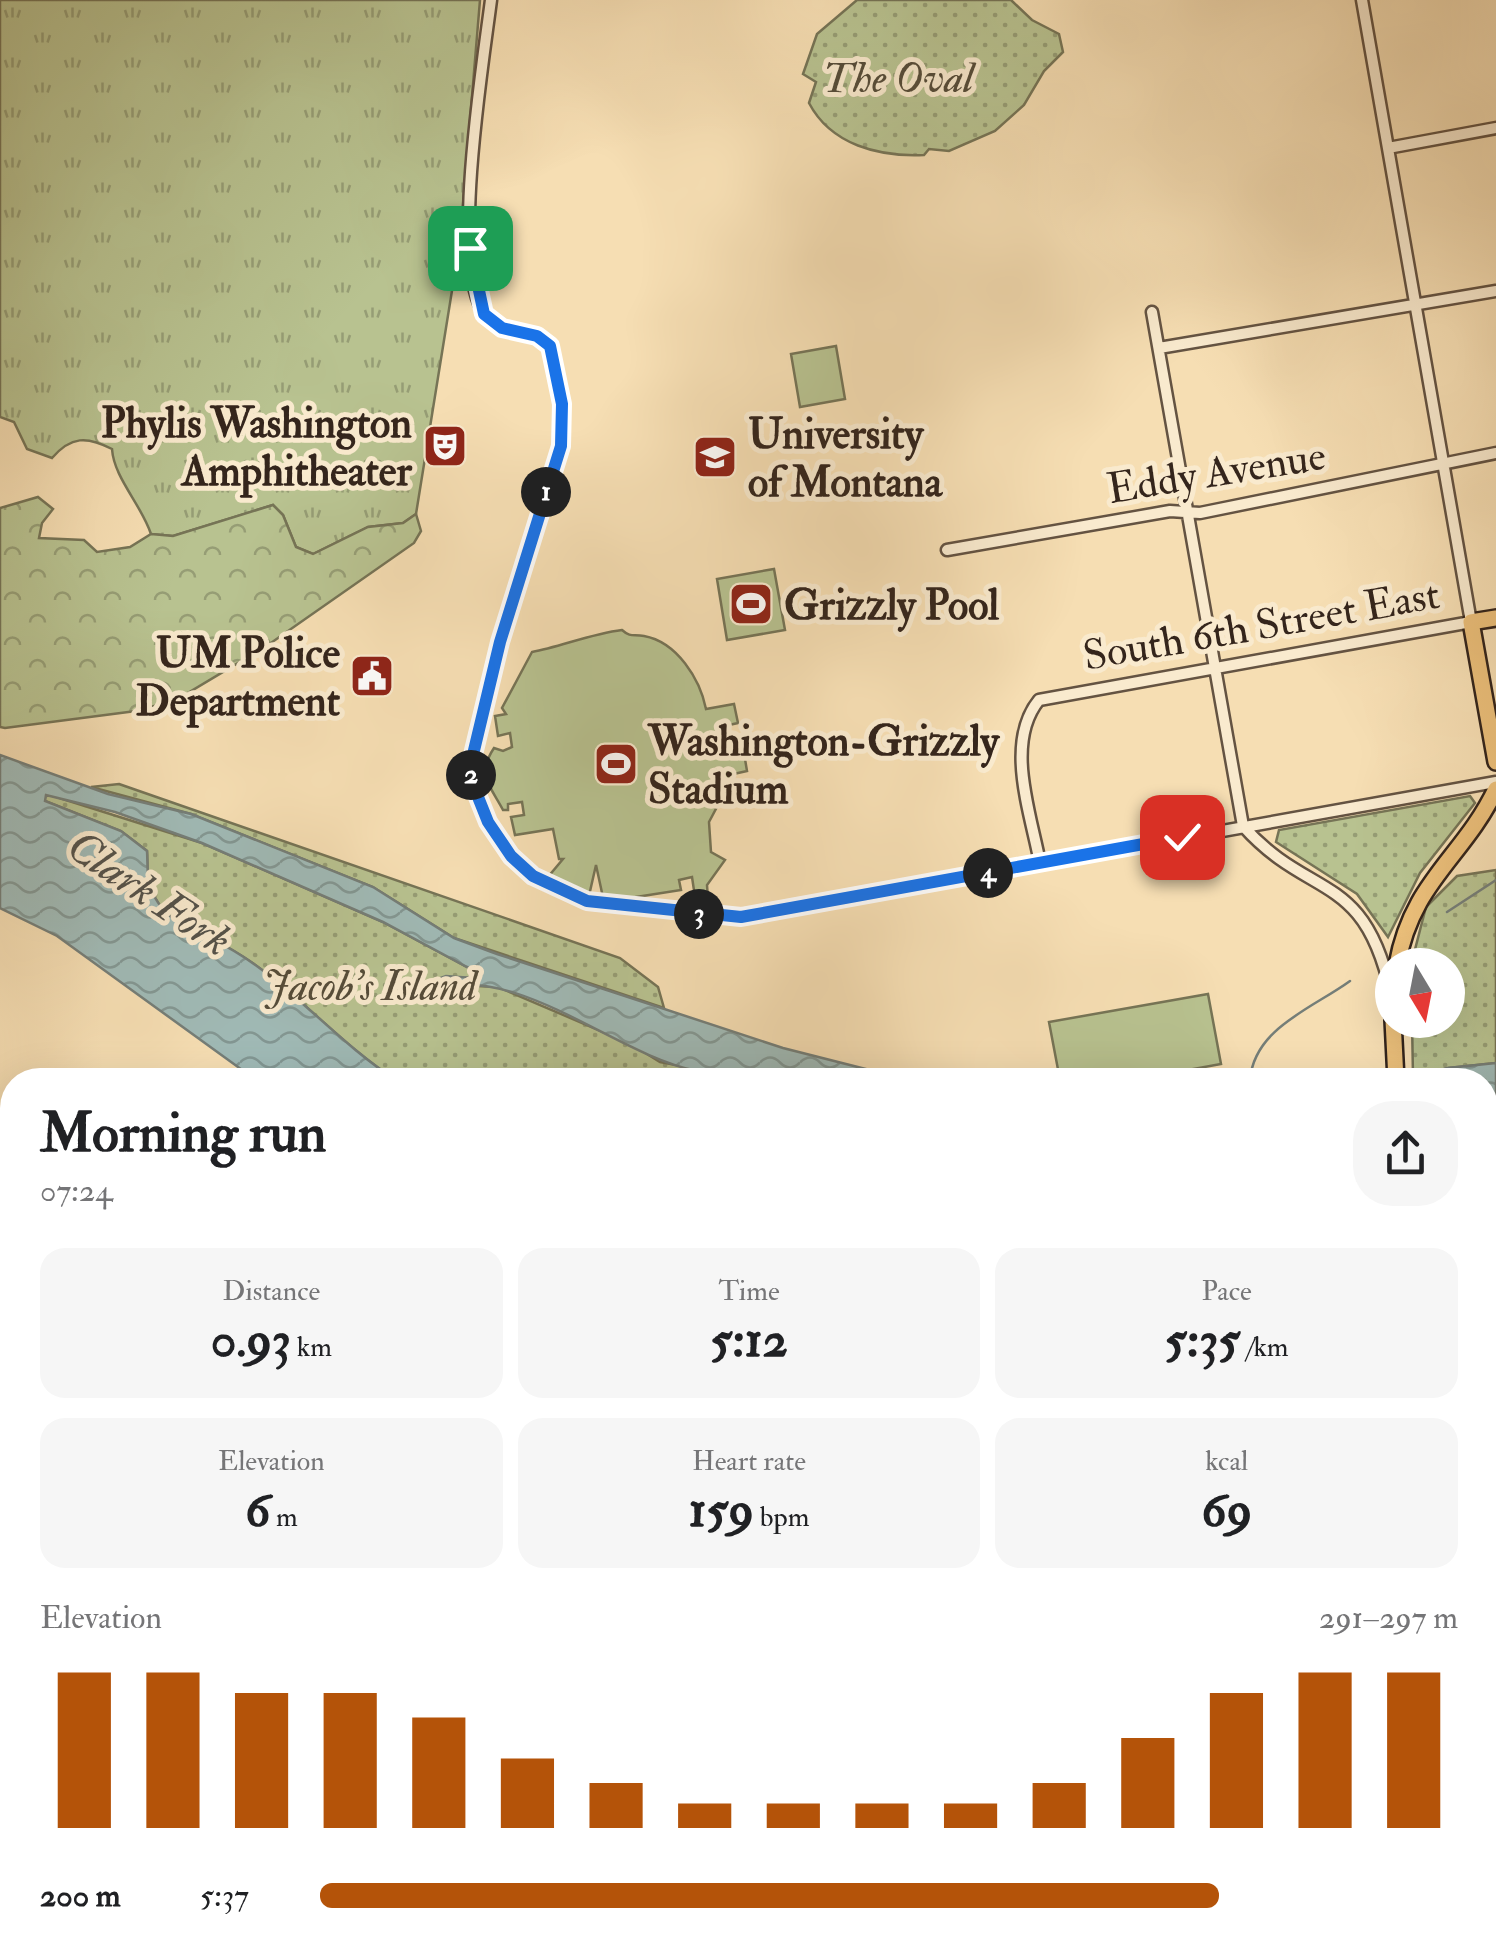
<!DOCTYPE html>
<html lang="en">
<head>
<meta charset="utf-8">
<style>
	:root { --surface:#fff; --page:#f6f6f6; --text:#202124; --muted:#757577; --accent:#b45309 }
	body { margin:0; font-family:"IM FELL Double Pica",serif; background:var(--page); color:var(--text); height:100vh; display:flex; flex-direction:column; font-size:38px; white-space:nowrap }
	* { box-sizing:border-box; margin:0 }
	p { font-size:32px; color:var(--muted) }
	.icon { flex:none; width:55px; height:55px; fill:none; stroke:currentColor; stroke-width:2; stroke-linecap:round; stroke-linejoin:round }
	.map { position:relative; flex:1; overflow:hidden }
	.drawer { position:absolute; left:0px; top:1068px; width:1498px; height:888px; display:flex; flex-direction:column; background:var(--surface); border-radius:40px 40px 0 0; box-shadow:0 10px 40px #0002 }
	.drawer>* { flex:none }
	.needle { width:65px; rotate:170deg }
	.controls { position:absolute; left:1375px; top:948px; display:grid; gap:20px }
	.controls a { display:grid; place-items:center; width:90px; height:90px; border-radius:50%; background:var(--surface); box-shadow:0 10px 40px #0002; font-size:50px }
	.pin { position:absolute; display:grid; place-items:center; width:85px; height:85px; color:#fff; margin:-42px; border-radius:20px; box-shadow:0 5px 15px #0006 }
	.km { position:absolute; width:50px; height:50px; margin:-25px; border-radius:50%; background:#222; color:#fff; font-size:28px; line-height:50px; text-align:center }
	.round { display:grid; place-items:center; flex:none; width:105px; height:105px; border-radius:40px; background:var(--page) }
	.headline { display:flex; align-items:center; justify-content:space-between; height:170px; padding:0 40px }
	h1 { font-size:55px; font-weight:700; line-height:75px }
	.figures { display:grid; grid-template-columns:repeat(3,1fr); gap:15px; height:170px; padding:10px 40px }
	.figures div { display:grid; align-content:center; border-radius:25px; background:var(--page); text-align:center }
	.figures b { font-size:50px; font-weight:700 }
	.figures small { font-size:28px; font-weight:400 }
	.figures p { font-size:28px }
	.chart { height:280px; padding:20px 40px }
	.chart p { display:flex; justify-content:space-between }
	.chart svg { width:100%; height:180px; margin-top:10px; stroke:var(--accent); stroke-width:6 }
	ul { padding:0 40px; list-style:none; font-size:32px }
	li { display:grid; grid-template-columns:160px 120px 1fr; align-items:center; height:75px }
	li i { height:25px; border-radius:12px; background:var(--accent) }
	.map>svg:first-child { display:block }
</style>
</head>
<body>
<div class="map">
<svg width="1496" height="1954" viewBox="0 0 1496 1954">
	<defs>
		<pattern id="grass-tufts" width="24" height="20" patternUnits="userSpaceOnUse" patternTransform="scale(2.5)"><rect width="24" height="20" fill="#b8c290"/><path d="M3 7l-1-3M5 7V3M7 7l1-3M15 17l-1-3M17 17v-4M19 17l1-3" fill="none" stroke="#969d75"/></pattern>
		<pattern id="forest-crowns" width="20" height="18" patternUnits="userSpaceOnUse" patternTransform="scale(2.5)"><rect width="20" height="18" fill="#b8c290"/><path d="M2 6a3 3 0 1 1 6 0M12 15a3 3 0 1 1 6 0" fill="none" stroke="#969d75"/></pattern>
		<pattern id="park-dots" width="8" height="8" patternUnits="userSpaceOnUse" patternTransform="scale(2.5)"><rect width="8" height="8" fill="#b8c290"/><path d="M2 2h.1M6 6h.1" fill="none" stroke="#969d75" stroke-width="1.8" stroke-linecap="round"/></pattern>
		<pattern id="water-waves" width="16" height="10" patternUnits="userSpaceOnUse" patternTransform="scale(2.5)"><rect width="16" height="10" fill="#a0bab6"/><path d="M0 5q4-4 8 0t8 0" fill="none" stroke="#839793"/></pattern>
	</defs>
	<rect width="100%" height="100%" fill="#f6deb3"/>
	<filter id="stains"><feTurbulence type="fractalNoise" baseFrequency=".002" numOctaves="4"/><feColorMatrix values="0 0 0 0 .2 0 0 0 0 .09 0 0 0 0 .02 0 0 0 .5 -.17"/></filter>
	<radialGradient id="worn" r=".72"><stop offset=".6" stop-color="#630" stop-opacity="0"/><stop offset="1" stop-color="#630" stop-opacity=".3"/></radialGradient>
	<path fill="url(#grass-tufts)" stroke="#767456" stroke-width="2.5" d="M0,0H480L460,241L416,514L403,523L368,527L313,554L296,547L283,515L273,505L173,536L151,534C141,504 114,478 112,449C87,436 71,436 52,458L27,449L14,422L0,417Z"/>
	<path fill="url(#forest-crowns)" stroke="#767456" stroke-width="2.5" d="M38,497L53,509L42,523L39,538L84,540L97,552L130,547L151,534L173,536L273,505L283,515L296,547L313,554L368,527L403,523L416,514L421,531L414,543L268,645L176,700L136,711L5,728L0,727V508Z"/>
	<path fill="url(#park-dots)" stroke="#767456" stroke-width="2.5" d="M857,0H1011L1032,20L1059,34L1063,52L1044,71L1024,105L995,131L949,151L929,149L924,155C879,157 831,145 809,103L816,82L803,74L817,34Z
		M119,784L620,958L658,987L664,1008L454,938L373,887L191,814L91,787Z
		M50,795L202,843L383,922L478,973C469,982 447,976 432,981L433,989L455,985L498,987L631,1044L660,1062L758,1080H396C338,1043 289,983 234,951C206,935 171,928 154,896C146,882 148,865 147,851L121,831L45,801L43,797Z
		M1470,796L1475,803L1420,873L1388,937L1357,894L1276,842L1279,830Z
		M1496,870V1063L1448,1068L1413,1077L1412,1020H1448V965H1411L1426,907L1457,876Z"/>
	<path fill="#b8c290" stroke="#767456" stroke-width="2.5" d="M836,346L845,399L800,407L791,354Z
		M774,569L785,630L727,640L717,579Z
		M622,630C631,638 633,634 644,636C677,642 700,679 706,709L734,704L738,723L720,727L725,756L744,753L747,771L729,775L727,788L709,822L711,852L725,860L707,885L708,899L695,897L692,877L679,880L681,890L604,902L596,865L588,900L548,877L563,859H559L553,829L515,835L511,817L524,815L522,802L508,804V810H503C491,787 476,775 494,748L503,751L512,747L510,733L498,736L495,716L506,714L502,708L532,652C560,647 590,634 622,630Z
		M1208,994L1221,1064L1133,1080H1060L1049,1022Z"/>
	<path fill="url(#water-waves)" stroke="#757e78" stroke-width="2.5" d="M0,755L108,794L191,814L373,887L454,938L497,954L783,1048L909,1080C839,1080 765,1085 697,1071C615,1055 519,963 433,989L432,981L446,976L473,978L478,973L383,922L202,843L115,812L46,795L45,801L121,831L147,851C148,866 146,882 154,896C171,928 206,934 234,951C290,984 338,1043 396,1080H256L57,936L0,908Z
		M1496,1063V1152L1485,1151V1080H1402L1448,1068Z"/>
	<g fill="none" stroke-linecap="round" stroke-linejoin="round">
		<path stroke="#757e78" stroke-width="2.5" d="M1447,912L1496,880
			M1250,1080C1254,1028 1313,1008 1350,981
			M1174,1954L1177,1942"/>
		<defs>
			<path id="minor" d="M491,0C483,64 450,263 484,313C499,336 531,327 550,347L562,404L561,446L500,642L471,763L473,787L487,822L511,855L546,884L587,901L741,917L1496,782
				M1388,148L1496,128
				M1152,312L1243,826C1310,901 1364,870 1391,993
				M1159,348L1496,291
				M947,550L1170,511L1200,513L1496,453
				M1040,863C1031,814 1004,743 1039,700L1471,622L1362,0
				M1485,1297H1496
				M1485,1435H1496
				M1485,1578H1496
				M1485,1821L1496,1823
				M1485,1843L1496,1846
				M294,1942L310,1954
				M557,1942L573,1954
				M1253,1942L1270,1954
				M280,1954L288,1942
				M478,1954L487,1942
				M675,1954L683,1942
				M685,1954L693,1942
				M1309,1954L1312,1942
				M1484,1954L1496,1902"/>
			<path id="major" d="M0,1147L12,1153
				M1485,1650L1496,1652"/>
			<path id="highway" d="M1496,618L1471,622L1496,762
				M1397,965C1412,881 1463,858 1496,789
				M1392,988V1014
				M1393,1020L1396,1080
				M0,1287L12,1294
				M0,1304L12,1310
				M864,1942L886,1954
				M934,1942L950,1954
				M959,1942L974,1954
				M1032,1942L1044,1954"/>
		</defs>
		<use href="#minor" stroke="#645342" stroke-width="15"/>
		<use href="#major" stroke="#34251c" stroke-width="19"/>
		<use href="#highway" stroke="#34251c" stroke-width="20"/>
		<use href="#minor" stroke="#f9eace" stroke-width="10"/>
		<use href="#major" stroke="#ebbf7a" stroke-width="14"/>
		<use href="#highway" stroke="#ebbf7a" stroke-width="15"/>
		<path stroke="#34251c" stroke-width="2.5" stroke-dasharray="18 18" stroke-linecap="butt" d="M0,1219L12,1225
			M1208,1942L1225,1954"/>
	</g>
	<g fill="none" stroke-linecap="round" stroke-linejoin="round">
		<defs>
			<path id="route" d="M470,248L484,314L502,328L537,336L550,346L562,404L561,446L500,642L471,763L474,787L488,822L511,856L533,876L587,901L741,917L1182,837"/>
		</defs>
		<use href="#route" stroke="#fff" stroke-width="20"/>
		<use href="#route" stroke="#1a73e8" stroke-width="12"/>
	</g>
	<defs>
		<symbol id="theatre-square" viewBox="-11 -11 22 22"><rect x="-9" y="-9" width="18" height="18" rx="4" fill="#8f2418" stroke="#f9eace"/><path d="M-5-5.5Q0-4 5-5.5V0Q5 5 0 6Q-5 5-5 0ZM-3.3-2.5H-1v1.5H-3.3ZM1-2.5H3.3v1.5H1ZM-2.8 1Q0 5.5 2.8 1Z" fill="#fff"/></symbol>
		<symbol id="university-square" viewBox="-11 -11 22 22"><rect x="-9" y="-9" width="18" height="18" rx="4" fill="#8f2418" stroke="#f9eace"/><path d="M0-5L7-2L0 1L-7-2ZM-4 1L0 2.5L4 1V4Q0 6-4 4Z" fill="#fff"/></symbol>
		<symbol id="stadium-square" viewBox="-11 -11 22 22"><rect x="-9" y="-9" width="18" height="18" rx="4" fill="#8f2418" stroke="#f9eace"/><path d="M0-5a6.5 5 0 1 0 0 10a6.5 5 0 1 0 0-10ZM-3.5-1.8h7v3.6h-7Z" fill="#fff"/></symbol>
		<symbol id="civic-square" viewBox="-11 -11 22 22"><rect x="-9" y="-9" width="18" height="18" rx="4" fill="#8f2418" stroke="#f9eace"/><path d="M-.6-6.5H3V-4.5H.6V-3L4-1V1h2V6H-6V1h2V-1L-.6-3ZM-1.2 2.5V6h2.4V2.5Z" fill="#fff"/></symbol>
	</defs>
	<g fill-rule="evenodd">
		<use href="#theatre-square" x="420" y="421" width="50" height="50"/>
		<use href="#university-square" x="690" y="432" width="50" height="50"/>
		<use href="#stadium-square" x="726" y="579" width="50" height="50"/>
		<use href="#civic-square" x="347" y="651" width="50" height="50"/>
		<use href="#stadium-square" x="591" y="739" width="50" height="50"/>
	</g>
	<g text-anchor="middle" stroke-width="10" stroke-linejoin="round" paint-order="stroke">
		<g font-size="42" font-style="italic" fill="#554c39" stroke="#f9eace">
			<text x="898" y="92">The Oval</text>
			<text x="370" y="1000">Jacob's Island</text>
		</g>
		<g font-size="42" font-weight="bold" fill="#34251c" stroke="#f9eace" text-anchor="start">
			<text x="412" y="437" text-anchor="end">Phylis Washington<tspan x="412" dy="48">Amphitheater</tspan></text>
			<text x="748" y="448">University<tspan x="748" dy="48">of Montana</tspan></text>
			<text x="784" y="619">Grizzly Pool</text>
			<text x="340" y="667" text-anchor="end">UM Police<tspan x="340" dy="48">Department</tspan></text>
			<text x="648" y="755">Washington-Grizzly<tspan x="648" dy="48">Stadium</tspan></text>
		</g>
		<g font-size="42" fill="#34251c" stroke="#f9eace">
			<text transform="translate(1216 471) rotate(-9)" y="15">Eddy Avenue</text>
			<text transform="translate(1261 624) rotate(-10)" y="15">South 6th Street East</text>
		</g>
		<g font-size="45" font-style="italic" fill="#54524a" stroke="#f9eace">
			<text transform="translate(150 892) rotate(34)" y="16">Clark Fork</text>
		</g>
	</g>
	<rect width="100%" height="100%" filter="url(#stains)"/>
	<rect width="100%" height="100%" fill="url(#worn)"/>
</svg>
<div class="controls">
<a><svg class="needle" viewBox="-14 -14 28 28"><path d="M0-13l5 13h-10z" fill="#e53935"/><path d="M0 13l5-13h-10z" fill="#757577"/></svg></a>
</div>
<div class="pin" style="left:470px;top:248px;background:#1e9e55"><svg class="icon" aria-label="arrive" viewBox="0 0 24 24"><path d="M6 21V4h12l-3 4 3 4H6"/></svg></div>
<div class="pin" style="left:1182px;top:837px;background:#d93025"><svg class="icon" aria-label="check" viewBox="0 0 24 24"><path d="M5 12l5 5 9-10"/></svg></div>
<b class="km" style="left:546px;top:492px">1</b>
<b class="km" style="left:471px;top:775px">2</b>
<b class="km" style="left:699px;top:914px">3</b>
<b class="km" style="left:988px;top:873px">4</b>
<section class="drawer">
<div class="headline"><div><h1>Morning run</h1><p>07:24</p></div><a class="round"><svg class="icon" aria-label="share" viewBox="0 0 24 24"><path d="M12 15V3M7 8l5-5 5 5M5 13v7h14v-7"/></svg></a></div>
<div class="figures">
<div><p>Distance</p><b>0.93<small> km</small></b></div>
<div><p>Time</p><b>5:12</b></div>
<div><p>Pace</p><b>5:35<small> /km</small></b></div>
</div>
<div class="figures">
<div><p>Elevation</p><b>6<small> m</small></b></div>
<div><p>Heart rate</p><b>159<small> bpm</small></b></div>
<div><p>kcal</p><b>69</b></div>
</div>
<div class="chart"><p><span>Elevation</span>291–297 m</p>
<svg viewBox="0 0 160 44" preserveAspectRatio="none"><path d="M5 44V6M15 44V6M25 44V11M35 44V11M45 44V17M55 44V27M65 44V33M75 44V38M85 44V38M95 44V38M105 44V38M115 44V33M125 44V22M135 44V11M145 44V6M155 44V6"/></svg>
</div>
<ul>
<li><b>200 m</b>5:37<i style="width:79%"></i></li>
</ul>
</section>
</div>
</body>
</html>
